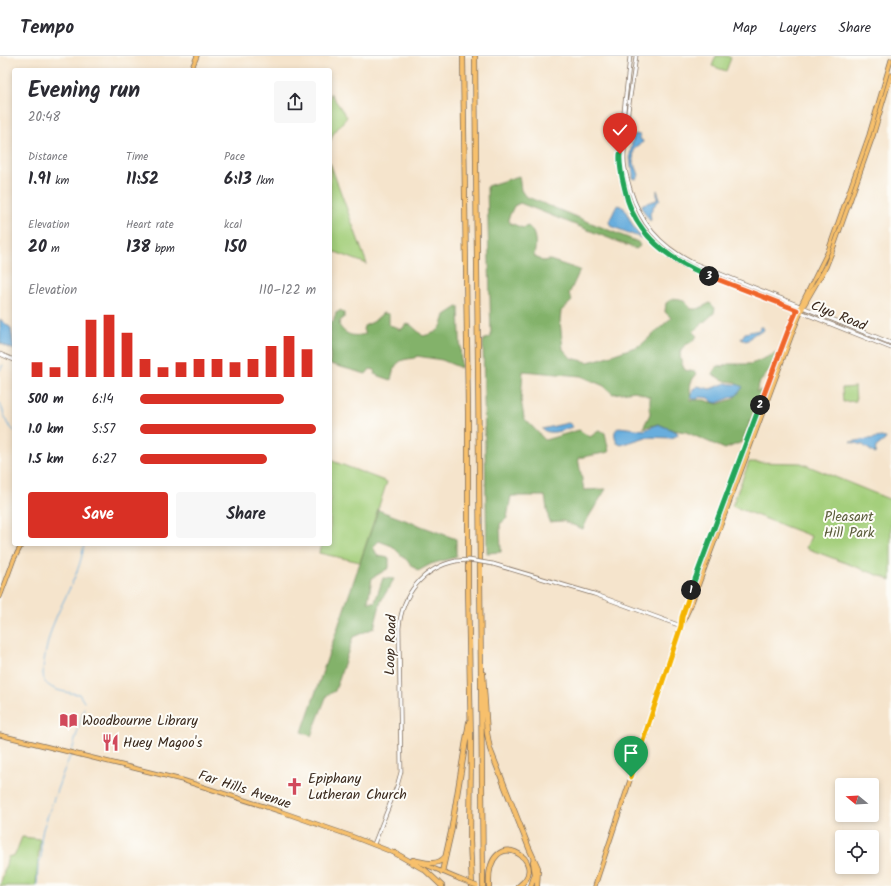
<!DOCTYPE html>
<html lang="en">
<head>
<meta charset="utf-8">
<style>
	:root { --surface:#fff; --page:#f7f7f7; --text:#2b2b33; --muted:#7c7c81; --line:#e1e1e2; --accent:#d93025 }
	body { margin:0; font-family:Kalam,sans-serif; background:var(--page); color:var(--text); height:100vh; display:flex; flex-direction:column; font-size:15px; white-space:nowrap }
	* { box-sizing:border-box; margin:0 }
	p { font-size:13px; color:var(--muted) }
	.icon { flex:none; width:22px; height:22px; fill:none; stroke:currentColor; stroke-width:2; stroke-linecap:round; stroke-linejoin:round }
	.map { position:relative; flex:1; overflow:hidden }
	.sheet { position:absolute; left:12px; top:12px; width:320px; height:478px; display:flex; flex-direction:column; background:var(--surface); border-radius:4px; box-shadow:0 2px 6px #0003 }
	.sheet>* { flex:none }
	.needle { width:26px; rotate:288deg }
	.buttons { position:absolute; left:835px; top:722px; display:grid; gap:8px }
	.buttons a { display:grid; place-items:center; width:44px; height:44px; border-radius:4px; background:var(--surface); box-shadow:0 2px 6px #0003; font-size:20px }
	.pin { position:absolute; display:grid; place-items:center; width:34px; height:34px; color:#fff; margin:-41px -17px; border-radius:50% 50% 50% 0; rotate:-45deg; box-shadow:0 0 4px #0007 }
	.pin .icon { rotate:45deg }
	.km { position:absolute; width:20px; height:20px; margin:-10px; border-radius:50%; background:#222; color:#fff; font-size:11px; line-height:20px; text-align:center }
	.round { display:grid; place-items:center; flex:none; width:42px; height:42px; border-radius:4px; background:var(--page) }
	.overview { display:flex; align-items:center; justify-content:space-between; height:68px; padding:0 16px }
	h1 { font-size:22px; font-weight:700; line-height:30px }
	.metrics { display:grid; grid-template-columns:repeat(3,1fr); gap:6px; height:68px; padding:4px 16px }
	.metrics div { display:grid; align-content:center }
	.metrics b { font-size:17px; font-weight:700 }
	.metrics small { font-size:11px; font-weight:400 }
	.metrics p { font-size:11px }
	.chart { height:112px; padding:8px 16px }
	.chart p { display:flex; justify-content:space-between }
	.chart svg { width:100%; height:72px; margin-top:4px; stroke:var(--accent); stroke-width:6 }
	.primary-button { display:flex; gap:8px; margin-top:auto; padding:8px 16px }
	.primary-button a { flex:1; height:46px; border-radius:4px; background:var(--accent); color:#fff; font-size:16px; font-weight:700; line-height:46px; text-align:center }
	.primary-button a+a { background:var(--page); color:var(--text) }
	ul { padding:0 16px; list-style:none; font-size:13px }
	li { display:grid; grid-template-columns:64px 48px 1fr; align-items:center; height:30px }
	li i { height:10px; border-radius:5px; background:var(--accent) }
	header { display:flex; align-items:center; gap:24px; box-sizing:border-box; height:56px; padding:0 20px; background:var(--surface); border-bottom:1px solid var(--line) }
	header strong { font-size:19px }
	nav { display:flex; gap:22px; margin-inline-start:auto; font-size:14px }
	.map>svg:first-child { display:block }
</style>
</head>
<body>
<header>
<strong>Tempo</strong>
<nav><a>Map</a><a>Layers</a><a>Share</a></nav>
</header>
<div class="map">
<svg width="891" height="830" viewBox="0 0 891 830">
	<rect width="100%" height="100%" fill="#fdfcf7"/>
	<filter id="ink" filterUnits="userSpaceOnUse"><feTurbulence type="fractalNoise" baseFrequency=".025" numOctaves="2"/><feDisplacementMap in="SourceGraphic" scale="8" xChannelSelector="R" yChannelSelector="G"/><feConvolveMatrix kernelMatrix="1 2 1 2 8 2 1 2 1" color-interpolation-filters="sRGB"/></filter>
	<filter id="wash" filterUnits="userSpaceOnUse"><feTurbulence type="fractalNoise" baseFrequency=".012" numOctaves="4" result="noise"/><feDisplacementMap in="SourceGraphic" scale="16" xChannelSelector="R" yChannelSelector="G"/><feGaussianBlur stdDeviation="0.9" result="paint"/><feColorMatrix in="noise" values="0 0 0 0 0 0 0 0 0 0 0 0 0 0 0 0 0 1.4 0 .05"/><feComposite in="paint" operator="in"/></filter>
	<g filter="url(#wash)">
		<rect width="100%" height="100%" fill="#f5e4cc"/>
		<path fill="#a4cf7b" stroke="#707c4c" d="M716,0H727L731,2L726,15L712,10Z
			M330,37L347,61L333,78L330,86Z
			M330,107L367,208L330,194Z
			M855,331L856,345L843,346L842,332Z
			M330,404L387,426L360,506L319,497L321,488H330Z
			M749,406L801,407L891,444V524L806,492L811,480L732,450Z
			M22,781L40,783L36,830H0L8,801L15,799Z"/>
		<path fill="#83b26b" stroke="#5f6e44" d="M519,120L521,134L525,140L638,186L640,190L636,193L520,147L514,150L508,163L510,167L523,172L528,170C537,177 536,190 534,200L542,205L550,204L580,214L569,238L572,245L561,255L560,265L563,293L571,302L588,306L603,302L641,289L671,262L665,256L666,247C677,239 683,242 691,253H698L710,247L715,252L714,257L693,276L697,280C691,288 690,286 684,290C677,297 681,307 685,314L695,316L697,318C688,327 690,332 691,344H704L718,348L733,343L741,333L735,326L726,325L713,319L714,314L718,310L723,311L728,308H751L777,297L771,313L760,326L756,336L762,334L761,339L756,346L755,354L742,386L725,393L686,376L673,374L658,368L643,372L650,358V341L635,335L613,338L604,330L581,320L523,315L521,344L524,362L545,384L579,374L590,381L600,374L605,377L609,396L578,402L584,434L606,433L588,462L583,473L563,465L549,466L545,440H511L507,462L500,468L501,496L487,497L483,284L491,281L487,130Z
			M459,250L461,312L442,304L417,300C414,303 413,302 408,303C396,304 393,313 391,324L374,318L375,314L370,313L366,318L330,308V265L333,266L336,257L341,254L344,257V262L340,265L339,269C346,280 354,281 366,278L363,274L364,270L373,266L383,257L389,258V269L396,271L400,274L403,272L406,268L411,269L423,280C439,276 441,274 445,259Z
			M378,454L456,483V501L431,508L418,515L392,490L379,485L373,491L378,500L389,502V512L372,522L368,546H375L383,522L394,523L381,545L374,572L353,581L335,635L327,639L311,680L302,676Z"/>
		<path fill="#68addd" stroke="#526c7e" d="M635,78L640,79V83L643,85V86L634,93L633,107L636,111L639,119L636,123L633,122V112L631,111L630,99L633,82Z
			M657,134L660,143L653,151L650,157L651,164L650,165L641,151L643,148L657,144Z
			M619,149L624,152L633,170L638,178L643,181L641,182L611,170L609,166L616,151Z
			M0,263L11,272L14,294L0,287Z
			M760,271H763L764,274C761,277 756,276 753,279C750,281 750,284 746,285L741,283L745,277L759,274Z
			M726,327C731,329 738,327 743,331L737,339L717,347L713,346L709,342L700,341L697,343H693L691,340L693,333L698,330L710,333Z
			M568,367L572,369V371C562,374 551,380 542,373Z
			M658,368L677,376L678,379L672,382L646,381L621,389L617,387C615,380 612,376 619,371L645,374Z
			M881,381L886,382L885,384L876,391L875,398L863,389L850,386Z"/>
		<g fill="none" stroke-linecap="round" stroke-linejoin="round">
			<path stroke="#68addd" stroke-width="1" d="M0,314L3,309
				M0,347L7,367L14,375
				M84,646L79,638C69,637 52,635 45,626C39,616 49,580 53,569C63,542 81,517 84,488
				M72,695L84,652
				M37,830L38,810L41,801V783L43,773L63,717L71,698"/>
		</g>
	</g>
	<g filter="url(#ink)">
		<g fill="none" stroke-linecap="round" stroke-linejoin="round">
			<defs>
				<path id="minor" d="M630,0L621,83L620,108L625,139L632,155L650,183L672,202L688,211L891,292
					M636,0C632,33 624,70 624,103C624,114 628,124 630,133C641,168 659,189 691,206L891,287
					M0,298L14,304
					M493,508L594,538L681,570
					M374,788L397,730L401,716L399,572C402,538 423,512 456,505"/>
				<path id="major" d="M191,14L197,0
					M0,541L14,503L22,488
					M681,569L682,561L788,275L828,195L869,79L891,4
					M0,679L182,724L282,756L351,780L397,798
					M421,807L459,823
					M595,830L681,570L691,549L794,273L804,249L826,211L832,196L873,80L891,19"/>
				<path id="highway" d="M463,0L468,356V531L471,687L470,785L472,830
					M475,0L483,830
					M483,618L487,677L490,693L529,792L538,812L537,830
					M395,797L425,814L442,830
					M413,804C424,806 437,811 445,801
					M442,816L451,776L469,666
					M489,830C486,765 553,805 519,830
					M531,830L535,818L533,805"/>
			</defs>
			<use href="#minor" stroke="#7c6b5b" stroke-width="4.5"/>
			<use href="#major" stroke="#7c6b5b" stroke-width="5"/>
			<use href="#highway" stroke="#7c6b5b" stroke-width="6"/>
			<use href="#minor" stroke="#fff" stroke-width="3"/>
			<use href="#major" stroke="#f7c06c" stroke-width="3.5"/>
			<use href="#highway" stroke="#f7c06c" stroke-width="4.5"/>
			<defs>
				<path id="minor-bridge" d="M456,505L469,504L493,508"/>
				<path id="major-bridge" d="M459,823L477,830"/>
			</defs>
			<use href="#minor-bridge" stroke="#7c6b5b" stroke-width="4.5" stroke-linecap="butt"/>
			<use href="#major-bridge" stroke="#7c6b5b" stroke-width="5" stroke-linecap="butt"/>
			<use href="#minor-bridge" stroke="#fff" stroke-width="3"/>
			<use href="#major-bridge" stroke="#f7c06c" stroke-width="3.5"/>
		</g>
	</g>
	<g fill="none" stroke-linecap="round" stroke-linejoin="round" filter="url(#ink)">
		<defs>
			<path id="split-1" d="M631,721L681,570L682,561L691,534"/>
			<path id="split-2" d="M691,534L760,349"/>
			<path id="split-3" d="M709,220L797,254L788,275L760,349"/>
			<path id="split-4" d="M620,98C619,111 622,121 625,134C634,179 669,204 709,220"/>
		</defs>
		<use href="#split-1" stroke="#fff" stroke-width="8"/>
		<use href="#split-2" stroke="#fff" stroke-width="8"/>
		<use href="#split-3" stroke="#fff" stroke-width="8"/>
		<use href="#split-4" stroke="#fff" stroke-width="8"/>
		<use href="#split-1" stroke="#f5b400" stroke-width="5"/>
		<use href="#split-2" stroke="#22a559" stroke-width="5"/>
		<use href="#split-3" stroke="#f0652b" stroke-width="5"/>
		<use href="#split-4" stroke="#22a559" stroke-width="5"/>
	</g>
	<defs>
		<symbol id="library-bare" viewBox="-9 -9 18 18"><path d="M-6-4Q-3-5.5-.7-3.5V5Q-3 3-6 4ZM6-4Q3-5.5 .7-3.5V5Q3 3 6 4Z" fill="#d1495b" stroke="#fdfcf7" stroke-width="2.5" paint-order="stroke"/></symbol>
		<symbol id="restaurant-bare" viewBox="-9 -9 18 18"><path d="M-5-6h1v4h1v-4h1v4h1v-4h1v5L-1.5 .5V6h-2V.5L-5-1ZM5-6V6H3V1.5H1.5Q1.5-4 5-6Z" fill="#d1495b" stroke="#fdfcf7" stroke-width="2.5" paint-order="stroke"/></symbol>
		<symbol id="church-bare" viewBox="-9 -9 18 18"><path d="M-1.2-6h2.4v3.5h3.3v2.4h-3.3V6h-2.4V-.1h-3.3v-2.4h3.3Z" fill="#d1495b" stroke="#fdfcf7" stroke-width="2.5" paint-order="stroke"/></symbol>
	</defs>
	<g fill-rule="evenodd">
		<use href="#library-bare" x="56" y="652" width="25" height="25"/>
		<use href="#restaurant-bare" x="98" y="674" width="25" height="25"/>
		<use href="#church-bare" x="282" y="718" width="25" height="25"/>
	</g>
	<g text-anchor="middle" stroke-width="4" stroke-linejoin="round" paint-order="stroke">
		<g font-size="14" fill="#3b2a1e" stroke="#fdfcf7">
			<text transform="translate(839 259) rotate(22)" y="5">Clyo Road</text>
			<text transform="translate(390 589) rotate(-88)" y="5">Loop Road</text>
			<text transform="translate(245 733) rotate(18)" y="5">Far Hills Avenue</text>
		</g>
		<g font-size="14" fill="#5a5c3a" stroke="#fdfcf7">
			<text x="849" y="465">Pleasant<tspan x="849" dy="16">Hill Park</tspan></text>
		</g>
		<g font-size="14" fill="#3b2a1e" stroke="#fdfcf7" text-anchor="start">
			<text x="82" y="669">Woodbourne Library</text>
			<text x="123" y="691">Huey Magoo's</text>
			<text x="308" y="727">Epiphany<tspan x="308" dy="16">Lutheran Church</tspan></text>
		</g>
	</g>
</svg>
<div class="buttons">
<a><svg class="needle" viewBox="-14 -14 28 28"><path d="M0-13l5 13h-10z" fill="#e53935"/><path d="M0 13l5-13h-10z" fill="#7c7c81"/></svg></a>
<a><svg class="icon" aria-label="locate" viewBox="0 0 24 24"><circle cx="12" cy="12" r="6"/><path d="M12 2v4M12 18v4M2 12h4M18 12h4"/></svg></a>
</div>
<div class="pin" style="left:631px;top:721px;background:#1e9e55"><svg class="icon" aria-label="arrive" viewBox="0 0 24 24"><path d="M6 21V4h12l-3 4 3 4H6"/></svg></div>
<div class="pin" style="left:620px;top:98px;background:#d93025"><svg class="icon" aria-label="check" viewBox="0 0 24 24"><path d="M5 12l5 5 9-10"/></svg></div>
<b class="km" style="left:691px;top:534px">1</b>
<b class="km" style="left:760px;top:349px">2</b>
<b class="km" style="left:709px;top:220px">3</b>
<section class="sheet">
<div class="overview"><div><h1>Evening run</h1><p>20:48</p></div><a class="round"><svg class="icon" aria-label="share" viewBox="0 0 24 24"><path d="M12 15V3M7 8l5-5 5 5M5 13v7h14v-7"/></svg></a></div>
<div class="metrics">
<div><p>Distance</p><b>1.91<small> km</small></b></div>
<div><p>Time</p><b>11:52</b></div>
<div><p>Pace</p><b>6:13<small> /km</small></b></div>
</div>
<div class="metrics">
<div><p>Elevation</p><b>20<small> m</small></b></div>
<div><p>Heart rate</p><b>138<small> bpm</small></b></div>
<div><p>kcal</p><b>150</b></div>
</div>
<div class="chart"><p><span>Elevation</span>110–122 m</p>
<svg viewBox="0 0 160 44" preserveAspectRatio="none"><path d="M5 44V35M15 44V38M25 44V25M35 44V9M45 44V6M55 44V17M65 44V33M75 44V38M85 44V35M95 44V33M105 44V33M115 44V35M125 44V33M135 44V25M145 44V19M155 44V27"/></svg>
</div>
<ul>
<li><b>500 m</b>6:14<i style="width:82%"></i></li>
<li><b>1.0 km</b>5:57<i style="width:100%"></i></li>
<li><b>1.5 km</b>6:27<i style="width:72%"></i></li>
</ul>
<div class="primary-button"><a>Save</a><a>Share</a></div>
</section>
</div>
</body>
</html>
